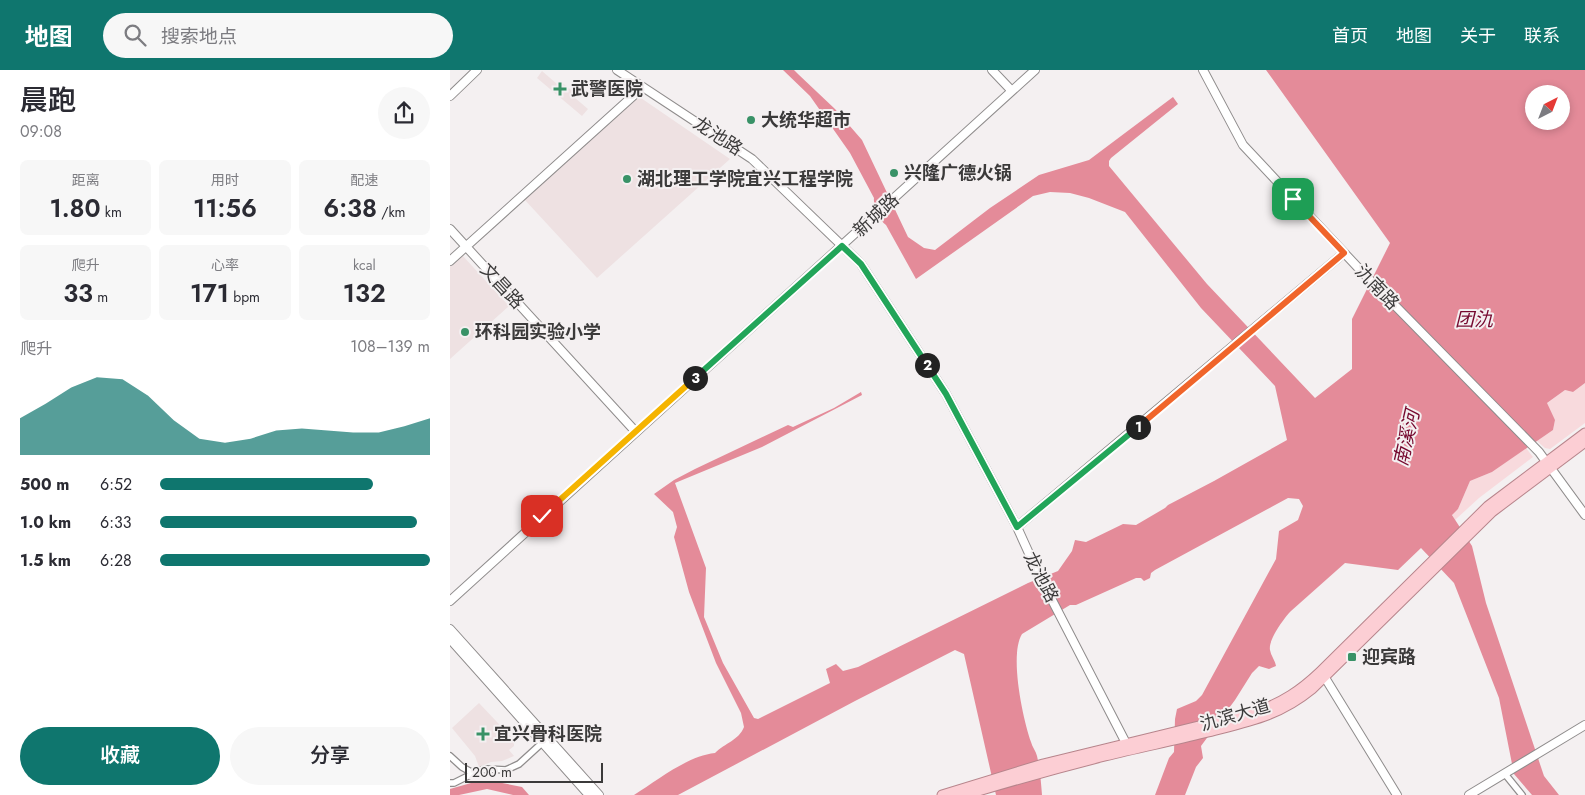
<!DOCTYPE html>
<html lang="zh">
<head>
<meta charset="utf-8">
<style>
	:root { --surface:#fff; --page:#f7f7f7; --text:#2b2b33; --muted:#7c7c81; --accent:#0f766e }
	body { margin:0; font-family:Jost,"Noto Sans SC",sans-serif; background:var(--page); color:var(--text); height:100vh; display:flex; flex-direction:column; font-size:19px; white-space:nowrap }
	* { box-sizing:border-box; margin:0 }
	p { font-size:16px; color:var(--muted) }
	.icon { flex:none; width:28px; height:28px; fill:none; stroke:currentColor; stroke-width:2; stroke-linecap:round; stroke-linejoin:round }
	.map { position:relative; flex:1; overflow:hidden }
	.side { display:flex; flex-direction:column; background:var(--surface); width:450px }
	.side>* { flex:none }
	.needle { width:32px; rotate:42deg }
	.fabs { position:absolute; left:1075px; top:15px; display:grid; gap:10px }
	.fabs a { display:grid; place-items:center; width:45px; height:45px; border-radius:50%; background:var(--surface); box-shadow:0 2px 8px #0003; font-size:25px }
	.scale { position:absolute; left:15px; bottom:12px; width:138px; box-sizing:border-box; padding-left:5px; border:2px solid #3b3a3a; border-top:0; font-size:14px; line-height:18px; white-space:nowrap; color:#3b3a3a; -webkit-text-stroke:4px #f4f0f1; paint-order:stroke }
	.pin { position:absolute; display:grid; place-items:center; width:42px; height:42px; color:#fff; margin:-21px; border-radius:10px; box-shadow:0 2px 8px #0006 }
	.km { position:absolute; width:25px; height:25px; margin:-12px; border-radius:50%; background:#222; color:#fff; font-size:14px; line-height:25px; text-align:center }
	.round { display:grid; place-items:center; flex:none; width:52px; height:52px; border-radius:26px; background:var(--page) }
	.head { display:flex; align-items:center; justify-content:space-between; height:85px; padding:0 20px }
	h1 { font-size:28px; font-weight:600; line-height:38px }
	.metrics { display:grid; grid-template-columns:repeat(3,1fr); gap:8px; height:85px; padding:5px 20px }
	.metrics div { display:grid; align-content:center; border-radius:8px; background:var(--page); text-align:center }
	.metrics b { font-size:25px; font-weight:600 }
	.metrics small { font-size:14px; font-weight:400 }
	.metrics p { font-size:14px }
	.chart { height:140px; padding:10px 20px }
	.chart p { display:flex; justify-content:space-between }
	.chart svg { width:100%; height:90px; margin-top:5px; fill:var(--accent); opacity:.7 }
	.action { display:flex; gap:10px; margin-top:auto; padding:10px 20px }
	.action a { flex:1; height:58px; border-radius:30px; background:var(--accent); color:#fff; font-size:20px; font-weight:600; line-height:58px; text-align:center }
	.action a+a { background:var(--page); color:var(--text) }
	ul { padding:0 20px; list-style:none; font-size:16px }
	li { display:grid; grid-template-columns:80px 60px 1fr; align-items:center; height:38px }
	li i { height:12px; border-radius:6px; background:var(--accent) }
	header { display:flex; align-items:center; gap:30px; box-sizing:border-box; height:70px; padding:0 25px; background:var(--accent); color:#fff }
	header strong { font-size:24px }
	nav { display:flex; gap:28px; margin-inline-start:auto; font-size:18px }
	.search { width:350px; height:45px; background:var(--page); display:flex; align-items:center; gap:12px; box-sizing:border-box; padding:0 18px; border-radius:28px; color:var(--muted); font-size:19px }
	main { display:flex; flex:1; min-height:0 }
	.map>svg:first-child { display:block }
</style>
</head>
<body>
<header>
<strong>地图</strong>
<div class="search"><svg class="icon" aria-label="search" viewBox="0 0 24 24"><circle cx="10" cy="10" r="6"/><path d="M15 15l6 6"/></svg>搜索地点</div>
<nav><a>首页</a><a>地图</a><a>关于</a><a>联系</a></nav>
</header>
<main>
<section class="side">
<div class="head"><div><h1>晨跑</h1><p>09:08</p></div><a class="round"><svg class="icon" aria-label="share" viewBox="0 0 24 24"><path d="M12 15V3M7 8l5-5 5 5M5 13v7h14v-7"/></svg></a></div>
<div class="metrics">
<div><p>距离</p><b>1.80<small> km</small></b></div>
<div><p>用时</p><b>11:56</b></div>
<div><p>配速</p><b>6:38<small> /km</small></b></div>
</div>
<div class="metrics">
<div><p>爬升</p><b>33<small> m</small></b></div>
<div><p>心率</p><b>171<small> bpm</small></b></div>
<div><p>kcal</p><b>132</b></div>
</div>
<div class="chart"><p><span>爬升</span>108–139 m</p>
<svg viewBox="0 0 160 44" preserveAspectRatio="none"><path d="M0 44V26L10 19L20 11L30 6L40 7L50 15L60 27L70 36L80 38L90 36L100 32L110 31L120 32L130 33L140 33L150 30L160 26V44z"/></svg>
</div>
<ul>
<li><b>500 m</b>6:52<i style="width:79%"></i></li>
<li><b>1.0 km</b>6:33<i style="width:95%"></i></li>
<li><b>1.5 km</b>6:28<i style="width:100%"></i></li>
</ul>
<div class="action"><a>收藏</a><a>分享</a></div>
</section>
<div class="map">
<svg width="1135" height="725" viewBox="0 0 1135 725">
	<rect width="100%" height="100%" fill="#f4f0f1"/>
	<path fill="#eee1e2" d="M92,1L107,14L110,11L126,24L124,27L138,39L132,46L87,8Z
		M188,26L280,89L147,208L74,129Z
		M12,185L59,236L0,289V196Z
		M29,633L64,670V676L59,680L64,686L52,691L41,692L29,697L25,686L2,658Z"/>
	<path fill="#f8dadd" d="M1135,313V353L1100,379L1095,378L1087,371L1103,360L1105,350L1096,334L1115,320L1123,322Z
		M1076,378L1083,387L1029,428L1005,450L1002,444L1008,439L1020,411L1042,402Z"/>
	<path fill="#e48b99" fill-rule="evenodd" d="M333,0H344L348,4L385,39L412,70L458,167L474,178L485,180L540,138L589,105L639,90L723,27L728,34L661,88L659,91V96L757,214L865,328L902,299V249L940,173L816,0H1135V313L1123,322L1115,320L1097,333L1105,350L1103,360L1042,402L1020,411L1008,439L1002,445L1022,476L1036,533L1094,706L1109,725H1082L1064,704L1049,628L1004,513L971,478L948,500L895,493L841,541C834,548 818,570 820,580C821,586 825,590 826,596L819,599L809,596L802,603L785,630L751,676L753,688L746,697L735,725H705L719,688L724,682L725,649L727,639L746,631L752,625L826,489L829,461L848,450L853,436L849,429L838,428L705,500L701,503L700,508L694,511L691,508H686L626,535H620L572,564C559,585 573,649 581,672C582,677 586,681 587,686C590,699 591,712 592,725H546L514,584L505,580L405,631L228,725H184C208,710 237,686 265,683C275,673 289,670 294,657L291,643L266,593L239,522L224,467L227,457L223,442L204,424L224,410L245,399L338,355L343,357L384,338L411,322L412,325L312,377L225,413L256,498L254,547L273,593L304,648L308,649L380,613L376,599L386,594L393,601L408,597L578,513L608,501L622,481L625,470L636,472L673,454L686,455L715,438L718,435L764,411L837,370L825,316L751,238L675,142L639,128L620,123L600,122L583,126L466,209L436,155C429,150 423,137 424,128L400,83L360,26ZM1084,24H1111V51H1084Z
		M28,711H42L72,717L79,725H63L37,719L9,725H0V719Z"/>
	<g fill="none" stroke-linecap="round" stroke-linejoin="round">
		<defs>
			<path id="street" d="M0,686L12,697L21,702L37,699L56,700L69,694L92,673
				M1055,704L1072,725
				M0,713H4L26,702"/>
			<path id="secondary" d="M167,0L302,89L411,194L496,324L567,457L587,501L678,677
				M542,0L561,20
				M753,0L793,75L914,204L1089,382L1135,445
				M0,26L27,0
				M0,159L185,361
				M0,191L193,17
				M567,457L894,183
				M0,531L585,0
				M0,559L149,725
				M0,569L139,725
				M874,606L947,725
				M1019,725L1135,655"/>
			<path id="primary" d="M492,725L593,694L806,642C833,632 850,621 870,602L1038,436L1135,363
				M515,725C561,711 608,698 655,686C688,678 721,671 754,663C796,652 828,647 862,619L1042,442L1135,372"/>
		</defs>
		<use href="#street" stroke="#8f8c8c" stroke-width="8"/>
		<use href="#secondary" stroke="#8f8c8c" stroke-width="10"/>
		<use href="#primary" stroke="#b7858c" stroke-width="11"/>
		<use href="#street" stroke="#fff" stroke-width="5.5"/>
		<use href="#secondary" stroke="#fff" stroke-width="8"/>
		<use href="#primary" stroke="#fcced4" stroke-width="9"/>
	</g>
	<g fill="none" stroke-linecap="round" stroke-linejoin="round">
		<defs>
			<path id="split-1" d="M688,357L894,183L843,129"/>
			<path id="split-2" d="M477,295L496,324L567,457L688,357"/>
			<path id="split-3" d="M245,308L392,176L411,194L477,295"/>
			<path id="split-4" d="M92,446L245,308"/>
		</defs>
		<use href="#split-1" stroke="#fff" stroke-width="10"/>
		<use href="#split-2" stroke="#fff" stroke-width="10"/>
		<use href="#split-3" stroke="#fff" stroke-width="10"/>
		<use href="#split-4" stroke="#fff" stroke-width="10"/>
		<use href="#split-1" stroke="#f0652b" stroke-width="6"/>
		<use href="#split-2" stroke="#22a559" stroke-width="6"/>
		<use href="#split-3" stroke="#22a559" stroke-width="6"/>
		<use href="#split-4" stroke="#f5b400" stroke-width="6"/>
	</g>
	<g fill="#399267" stroke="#f4f0f1" stroke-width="2">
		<path d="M107.5 11.5h5v5h5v5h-5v5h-5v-5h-5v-5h5z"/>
		<circle cx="301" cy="50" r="5"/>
		<circle cx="444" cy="103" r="5"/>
		<circle cx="177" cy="109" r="5"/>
		<circle cx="15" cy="262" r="5"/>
		<rect x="897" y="582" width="10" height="10" rx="2.5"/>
		<path d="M30.5 656.5h5v5h5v5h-5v5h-5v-5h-5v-5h5z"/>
	</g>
	<g text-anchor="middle" stroke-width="4" stroke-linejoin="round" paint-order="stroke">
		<g font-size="18" font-weight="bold" fill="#3b3a3a" stroke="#f4f0f1" text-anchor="start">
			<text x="121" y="25">武警医院</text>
			<text x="311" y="56">大统华超市</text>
			<text x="454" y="109">兴隆广德火锅</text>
			<text x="187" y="115">湖北理工学院宜兴工程学院</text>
			<text x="25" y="268">环科园实验小学</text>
			<text x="912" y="593">迎宾路</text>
			<text x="44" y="670">宜兴骨科医院</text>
		</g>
		<g font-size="18" fill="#3b3a3a" stroke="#f4f0f1">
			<text transform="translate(268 66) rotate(33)" y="6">龙池路</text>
			<text transform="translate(426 145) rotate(-43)" y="6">新城路</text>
			<text transform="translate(52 216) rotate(47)" y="6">文昌路</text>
			<text transform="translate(927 217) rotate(46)" y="6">氿南路</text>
			<text transform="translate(591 507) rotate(63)" y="6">龙池路</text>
			<text transform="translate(785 645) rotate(-16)" y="6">氿滨大道</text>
		</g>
		<g font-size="19" font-style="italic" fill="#75082e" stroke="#f4f0f1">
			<text x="1024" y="256">团氿</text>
			<text transform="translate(956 368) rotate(-77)" y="7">南溪河</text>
		</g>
	</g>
</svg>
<div class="fabs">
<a><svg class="needle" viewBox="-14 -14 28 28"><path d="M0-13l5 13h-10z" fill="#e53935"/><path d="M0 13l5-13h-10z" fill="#7c7c81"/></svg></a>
</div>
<div class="scale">200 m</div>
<div class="pin" style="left:843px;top:129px;background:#1e9e55"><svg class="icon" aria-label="arrive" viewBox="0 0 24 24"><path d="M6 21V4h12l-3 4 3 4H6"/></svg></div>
<div class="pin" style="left:92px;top:446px;background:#d93025"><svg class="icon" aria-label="check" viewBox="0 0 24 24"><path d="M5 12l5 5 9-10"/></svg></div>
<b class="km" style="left:688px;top:357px">1</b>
<b class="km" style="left:477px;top:295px">2</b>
<b class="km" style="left:245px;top:308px">3</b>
</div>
</main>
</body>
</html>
